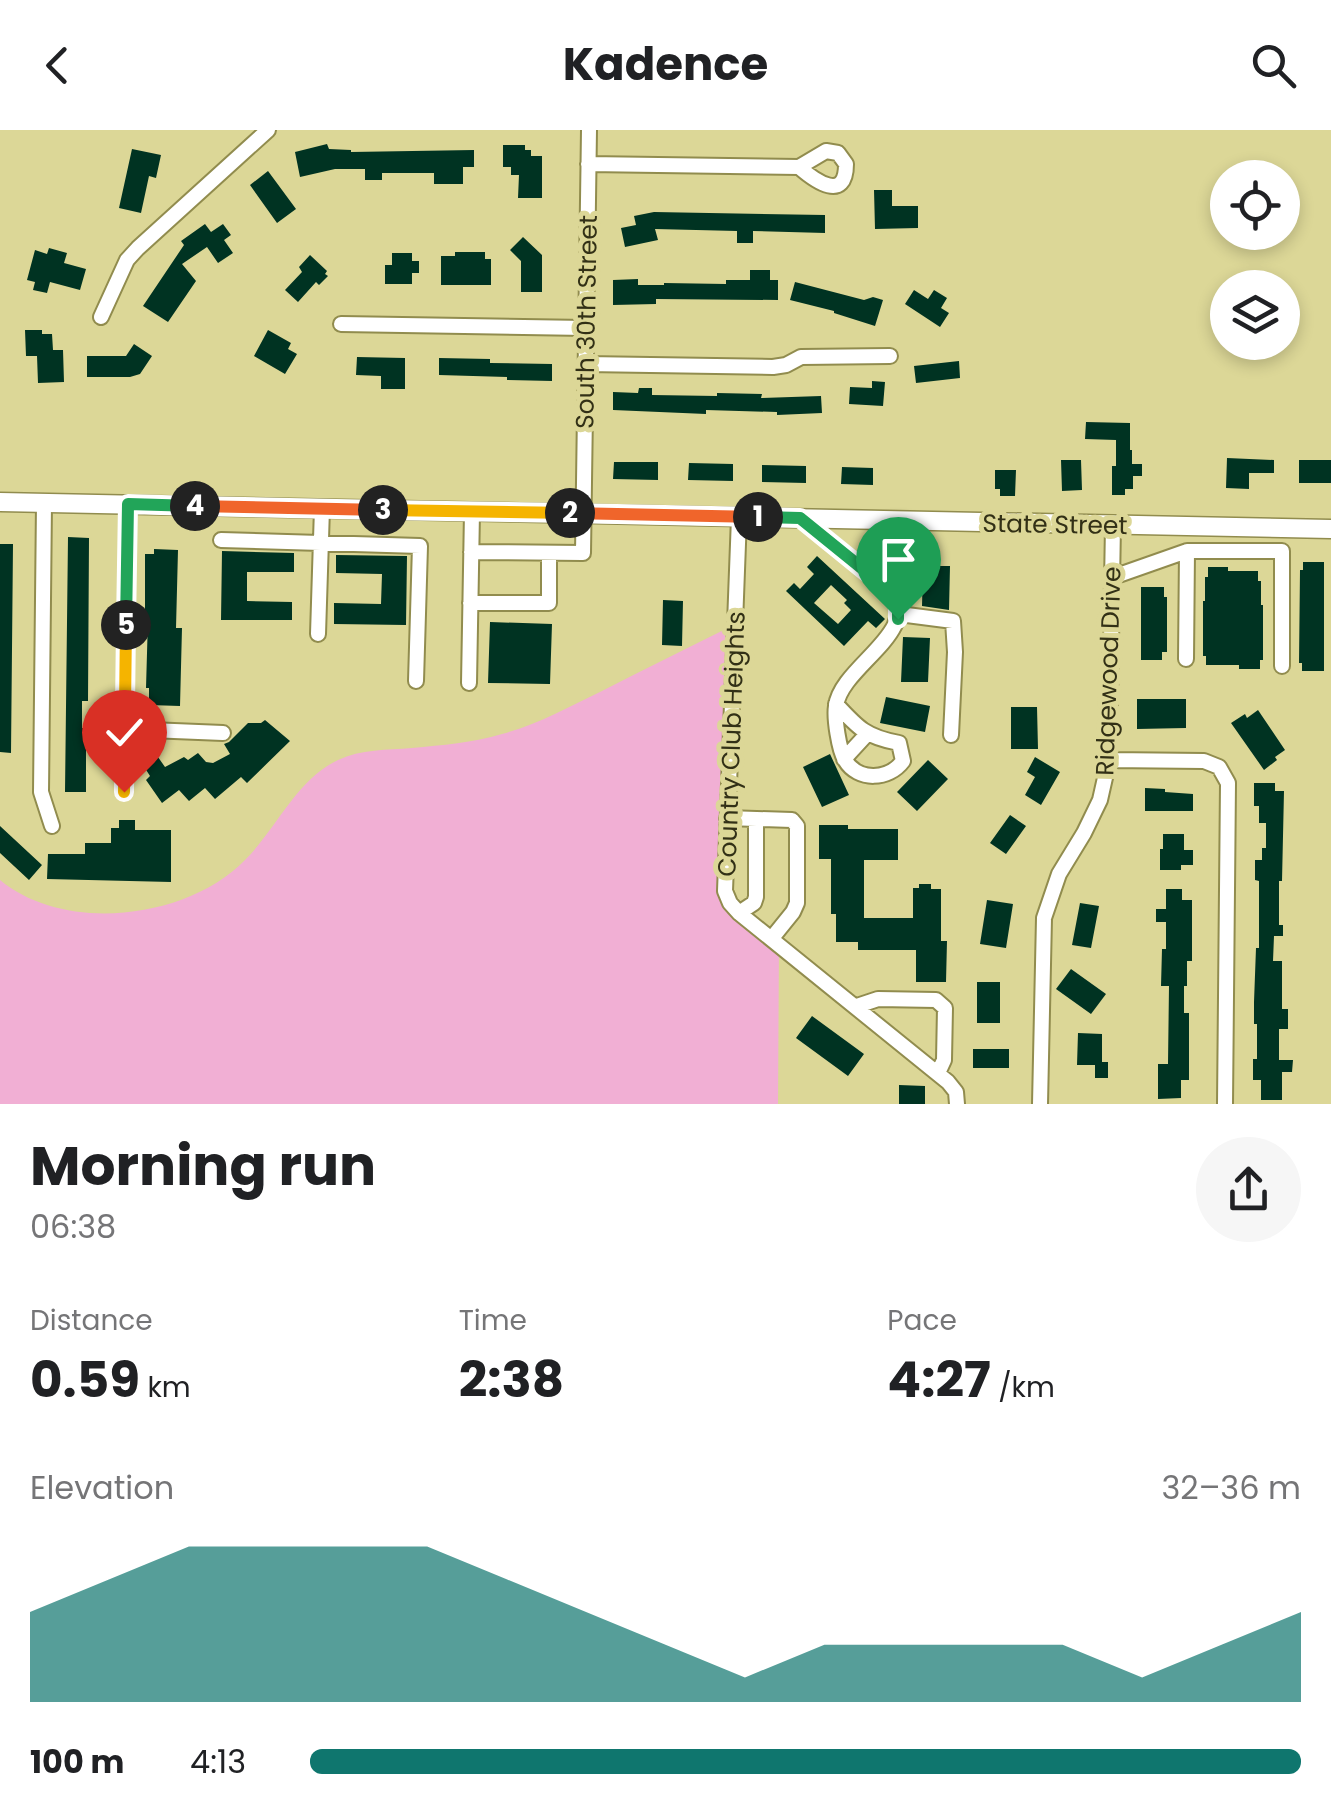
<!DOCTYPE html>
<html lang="en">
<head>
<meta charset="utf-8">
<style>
	:root { --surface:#fff; --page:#f6f6f6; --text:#202124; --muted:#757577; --accent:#0f766e }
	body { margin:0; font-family:Poppins,sans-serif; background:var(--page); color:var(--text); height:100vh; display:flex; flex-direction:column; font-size:38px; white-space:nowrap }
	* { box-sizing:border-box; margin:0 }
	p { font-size:32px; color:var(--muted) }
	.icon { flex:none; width:55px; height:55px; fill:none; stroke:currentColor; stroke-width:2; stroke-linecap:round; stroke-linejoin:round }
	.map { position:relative; height:974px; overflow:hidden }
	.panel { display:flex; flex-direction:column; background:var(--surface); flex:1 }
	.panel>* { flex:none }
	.buttons { position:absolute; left:1210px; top:30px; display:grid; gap:20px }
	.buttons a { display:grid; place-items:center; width:90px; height:90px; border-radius:50%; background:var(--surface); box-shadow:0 5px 15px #0003; font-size:50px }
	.pin { position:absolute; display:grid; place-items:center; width:85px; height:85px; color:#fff; margin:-102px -42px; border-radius:50% 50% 50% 0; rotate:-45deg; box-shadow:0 0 10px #0007 }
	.pin .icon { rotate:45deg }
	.km { position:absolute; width:50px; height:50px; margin:-25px; border-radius:50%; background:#222; color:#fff; font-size:28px; line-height:50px; text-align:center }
	.round { display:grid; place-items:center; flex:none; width:105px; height:105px; border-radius:52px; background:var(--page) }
	.summary { display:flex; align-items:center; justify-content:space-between; height:170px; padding:0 30px }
	h1 { font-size:55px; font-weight:700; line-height:75px }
	.figures { display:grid; grid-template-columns:repeat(3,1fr); gap:15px; height:170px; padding:10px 30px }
	.figures div { display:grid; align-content:center }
	.figures b { font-size:50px; font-weight:700 }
	.figures small { font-size:28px; font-weight:400 }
	.figures p { font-size:28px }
	.chart { height:280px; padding:20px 30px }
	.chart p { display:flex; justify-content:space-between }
	.chart svg { width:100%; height:180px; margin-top:10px; fill:var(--accent); opacity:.7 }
	ul { padding:0 30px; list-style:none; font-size:32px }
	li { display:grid; grid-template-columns:160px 120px 1fr; align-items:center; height:75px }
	li i { height:25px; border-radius:12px; background:var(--accent) }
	header { display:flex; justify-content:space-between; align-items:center; height:130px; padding:0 30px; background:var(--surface); font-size:45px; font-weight:700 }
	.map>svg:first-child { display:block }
</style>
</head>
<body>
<header><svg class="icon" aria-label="back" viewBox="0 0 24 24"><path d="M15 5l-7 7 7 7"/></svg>Kadence<svg class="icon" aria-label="search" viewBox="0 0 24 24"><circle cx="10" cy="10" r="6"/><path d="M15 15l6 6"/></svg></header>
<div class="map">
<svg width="1331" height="974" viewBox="0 0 1331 974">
	<rect width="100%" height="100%" fill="#dcd797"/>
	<path fill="#f1afd4" d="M736,494L725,761L779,813L778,974H0V750C65,804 188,789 245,730C277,698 296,650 338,630C361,619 387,620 412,618C442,615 473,613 502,604C537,595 568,577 600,562C645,539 691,516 736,494Z"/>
	<path fill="#032" fill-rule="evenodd" d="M327,14L329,19L351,20V22L474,20V37H463V54H434V43H382V50H365V39H335L300,47L295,22Z
		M503,15H525V20H531V26H542V68H518L519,45H511V37H503Z
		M132,19L161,25L156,48L149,46L141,83L119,78Z
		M268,41L296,79L277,93L250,55Z
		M874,60H892V76H918V98L875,99Z
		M654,82L825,85V103L753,101V113H737V101L655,99L658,110L625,117L621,98L636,95L634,86Z
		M205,94L211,102L223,94L231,105L224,110L233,123L218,133L207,117L182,134L196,151L168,192L143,176L184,115L181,111Z
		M523,107L542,125V162H521V131L510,120Z
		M49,118L67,123L64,133L86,139L80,160L50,152L47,163L33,160L35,152L27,150L35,120L47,124Z
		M455,122H485V129H491V155H441V126H455Z
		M392,123H412V131H419V143H412V154H385V135H392Z
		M310,125L327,141L325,144L328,146L319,155L316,152L298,172L285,160L302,142L299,137Z
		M750,140H770V150H778V170L656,169V174L613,175V150L638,149V155H664V153L726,154V150H750Z
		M795,152L864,170L873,167L883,170L875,196L834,183V181L790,170Z
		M914,160L928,169L934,160L947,168L941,178L949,183L940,197L905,174Z
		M25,200H42V204H52L53,220H63L64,252L38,253L37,226H26Z
		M268,200L291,213L288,219L297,224L285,244L254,226Z
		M134,214L152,226L140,244L130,247H87V226H126Z
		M357,227L405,228V259H381V246L356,245Z
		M439,228L490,229V233L552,234V251L507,250V247L439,245Z
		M959,231L960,248L916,253L914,236Z
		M872,251L885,252L883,276L849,274L850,257L872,258Z
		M639,258H652V265L717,266V263L762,264L761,268L821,266L822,283L777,285V282L706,280V284L613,280V262L638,263Z
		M1086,292L1130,293V320H1132V334H1142V346H1133V359H1125V365H1112V336H1116V310L1085,309Z
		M1227,328L1274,330V343H1249V359L1226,358Z
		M1061,330H1081L1082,360L1062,361Z
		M1299,330H1331V353H1299Z
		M614,332H658V350L613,349Z
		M689,333L733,334V351L688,350Z
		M762,335L806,336V353L762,352Z
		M842,337L873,338V355L841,354Z
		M995,340H1016L1015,366H1000V359H995Z
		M68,407L89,408L88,571H82V598H99V612H86V662H65Z
		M0,414H13L11,623L0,622Z
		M154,419L178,420L176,498H182L180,576L149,575V558H146L148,488H145V424H154Z
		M222,421L294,423V442H247V471L292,472V490H221Z
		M336,425L407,426L406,495L334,494V473L381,474L382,444L336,443Z
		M817,426L885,489L876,498L868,491L844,516L786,461L794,453L800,459L814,444L807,437ZM831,455L847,470L844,473L851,480L838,494L814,473Z
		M1303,432H1324V541H1302V533H1299L1300,440H1303Z
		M923,436H950L949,480L922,476Z
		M1208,437H1228V441H1258V451H1261V475H1263V530H1260V539H1239V535H1206V526H1203V471H1205V447H1208Z
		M1141,457H1164V467H1167V522H1162V530H1141Z
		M663,470L683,471L682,516L662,515Z
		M490,492L552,494L550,554L488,553Z
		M903,507L930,508L928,552H901Z
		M886,567L930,576L925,602L880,593Z
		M1137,569H1186V598L1137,599Z
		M1011,577H1037L1038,619H1011Z
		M1258,580L1285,620L1275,627L1277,630L1264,640L1231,593L1245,584L1247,588Z
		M265,590L290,611L247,653L241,647L215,669L205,658L189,671L179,660L162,673L146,650L150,646L143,635L146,633L143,627L153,620L165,637L184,627L188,630L198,623L206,632L213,633L230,624L224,614L229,612L248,593H261Z
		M830,624L849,665L822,677L803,637Z
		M1035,627L1060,642L1041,675L1025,665L1035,647L1027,642Z
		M928,630L948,649L917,681L897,662Z
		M1254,653H1275V661H1284L1282,751H1279V795H1283V806H1274L1273,831H1282V879H1288V899H1279V930H1293L1292,942H1282V970H1261V950H1253V929H1257V894H1254V872L1256,818H1259V751L1255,750V730H1262V718H1266V693H1259V676H1254Z
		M1145,658L1165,659V662L1193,664V681H1145Z
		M1010,685L1026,696L1006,724L990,713Z
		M119,690H135V700H171V752L47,749L48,724H85V713H111V698H119Z
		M819,695H848V699H898V730H864V788H913V758H919V754H931V759H941V811H947L946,852H916V820H858V812H836V784H831V729H819Z
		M0,696L42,735L29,750L0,723Z
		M1163,704H1184V720H1193V735H1181V740H1160V719H1163Z
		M1166,759H1182V770H1192V831H1187V856H1184V883H1189V950H1181V968L1158,969V934H1168L1169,856H1161L1162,819H1166V792H1156V779H1166Z
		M987,770L1013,774L1006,818L980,814Z
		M1080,773L1099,776L1091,818L1072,815Z
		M1071,839L1106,864L1091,884L1056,859Z
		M977,852H1000V893H977Z
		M812,886L864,924L848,946L796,908Z
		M1078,903L1102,904V932H1108V948H1095V935H1077Z
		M973,919H1009V938H973Z
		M899,955L925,956V974H899Z"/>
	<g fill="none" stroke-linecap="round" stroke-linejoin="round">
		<defs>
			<path id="minor" d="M826,21L838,23L846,34C846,73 815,51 799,37Z
				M588,34L799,37
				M101,187L127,130L138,118L268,0
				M341,194L586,198
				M586,234L773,237L786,235L801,227L890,226
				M44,373L41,662L52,696
				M739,387L725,761L730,773L739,783L948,952L956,962L957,974
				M801,388L890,461C924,501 841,536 836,576C834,588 839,620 845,630C858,652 889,650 903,631L899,613C866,607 858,598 836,574
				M221,410L420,416L416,551
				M471,422L583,423L589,0
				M1113,447L1187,421H1282V536
				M470,473H549V423
				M899,484L953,491L955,522L951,605
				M318,504L322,378
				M1186,529L1187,421
				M469,553L472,382
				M125,599L223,603
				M844,629L868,603
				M1109,630L1204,631L1219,637L1228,653L1225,974
				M124,662L128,374
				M727,688L792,690L797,696V773L793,782L772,808
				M739,783L754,773L756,767V689
				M857,876L878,869L936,870L945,878L944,930L938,943
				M1040,974L1044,788L1059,744L1084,703L1100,670L1109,630L1113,395"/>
			<path id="major" d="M0,372L1331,399"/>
		</defs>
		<use href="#minor" stroke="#918c4e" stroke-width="18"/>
		<use href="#major" stroke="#918c4e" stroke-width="21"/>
		<use href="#minor" stroke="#fff" stroke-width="14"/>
		<use href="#major" stroke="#fff" stroke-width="18"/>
	</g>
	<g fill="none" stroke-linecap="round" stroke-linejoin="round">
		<defs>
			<path id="split-1" d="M758,387L800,388L890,461L898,474V489"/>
			<path id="split-2" d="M570,383L758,387"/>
			<path id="split-3" d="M383,380L570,383"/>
			<path id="split-4" d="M195,376L383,380"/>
			<path id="split-5" d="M126,495L128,374L195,376"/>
			<path id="split-6" d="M124,662L126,495"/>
		</defs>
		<use href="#split-1" stroke="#fff" stroke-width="20"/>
		<use href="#split-2" stroke="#fff" stroke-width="20"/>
		<use href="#split-3" stroke="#fff" stroke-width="20"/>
		<use href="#split-4" stroke="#fff" stroke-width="20"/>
		<use href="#split-5" stroke="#fff" stroke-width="20"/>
		<use href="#split-6" stroke="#fff" stroke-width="20"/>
		<use href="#split-1" stroke="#22a559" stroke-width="12"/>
		<use href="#split-2" stroke="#f0652b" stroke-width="12"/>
		<use href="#split-3" stroke="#f5b400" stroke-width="12"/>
		<use href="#split-4" stroke="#f0652b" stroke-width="12"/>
		<use href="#split-5" stroke="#22a559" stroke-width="12"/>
		<use href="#split-6" stroke="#f5b400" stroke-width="12"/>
	</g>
	<g text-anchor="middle" stroke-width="10" stroke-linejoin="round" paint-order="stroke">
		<g font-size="25" fill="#323016" stroke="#dcd797">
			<text transform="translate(586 192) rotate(-89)" y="9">South 30th Street</text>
			<text transform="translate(1055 394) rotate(1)" y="9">State Street</text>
			<text transform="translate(1108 541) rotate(-88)" y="9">Ridgewood Drive</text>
			<text transform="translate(731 614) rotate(-88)" y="9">Country Club Heights</text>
		</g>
	</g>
</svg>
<div class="buttons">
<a><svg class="icon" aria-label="locate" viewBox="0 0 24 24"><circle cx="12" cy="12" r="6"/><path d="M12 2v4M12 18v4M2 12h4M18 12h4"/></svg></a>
<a><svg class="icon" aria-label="layers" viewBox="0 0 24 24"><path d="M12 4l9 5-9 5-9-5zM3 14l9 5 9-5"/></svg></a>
</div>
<div class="pin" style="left:898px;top:489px;background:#1e9e55"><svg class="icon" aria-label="arrive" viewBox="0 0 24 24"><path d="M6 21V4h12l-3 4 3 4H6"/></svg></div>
<div class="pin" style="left:124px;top:662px;background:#d93025"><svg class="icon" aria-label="check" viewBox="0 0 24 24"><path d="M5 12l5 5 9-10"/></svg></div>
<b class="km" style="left:758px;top:387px">1</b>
<b class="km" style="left:570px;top:383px">2</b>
<b class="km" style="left:383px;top:380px">3</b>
<b class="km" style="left:195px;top:376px">4</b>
<b class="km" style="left:126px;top:495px">5</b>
</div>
<section class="panel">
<div class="summary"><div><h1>Morning run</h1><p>06:38</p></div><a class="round"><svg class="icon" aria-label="share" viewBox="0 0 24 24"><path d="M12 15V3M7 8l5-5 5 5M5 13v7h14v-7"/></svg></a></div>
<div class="figures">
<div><p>Distance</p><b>0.59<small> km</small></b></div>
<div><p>Time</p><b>2:38</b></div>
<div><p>Pace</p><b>4:27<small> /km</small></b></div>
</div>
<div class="chart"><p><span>Elevation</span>32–36 m</p>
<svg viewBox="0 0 160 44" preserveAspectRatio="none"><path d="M0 44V22L10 14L20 6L30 6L40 6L50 6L60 14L70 22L80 30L90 38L100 30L110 30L120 30L130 30L140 38L150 30L160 22V44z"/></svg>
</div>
<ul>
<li><b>100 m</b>4:13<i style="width:100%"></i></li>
</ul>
</section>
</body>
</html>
